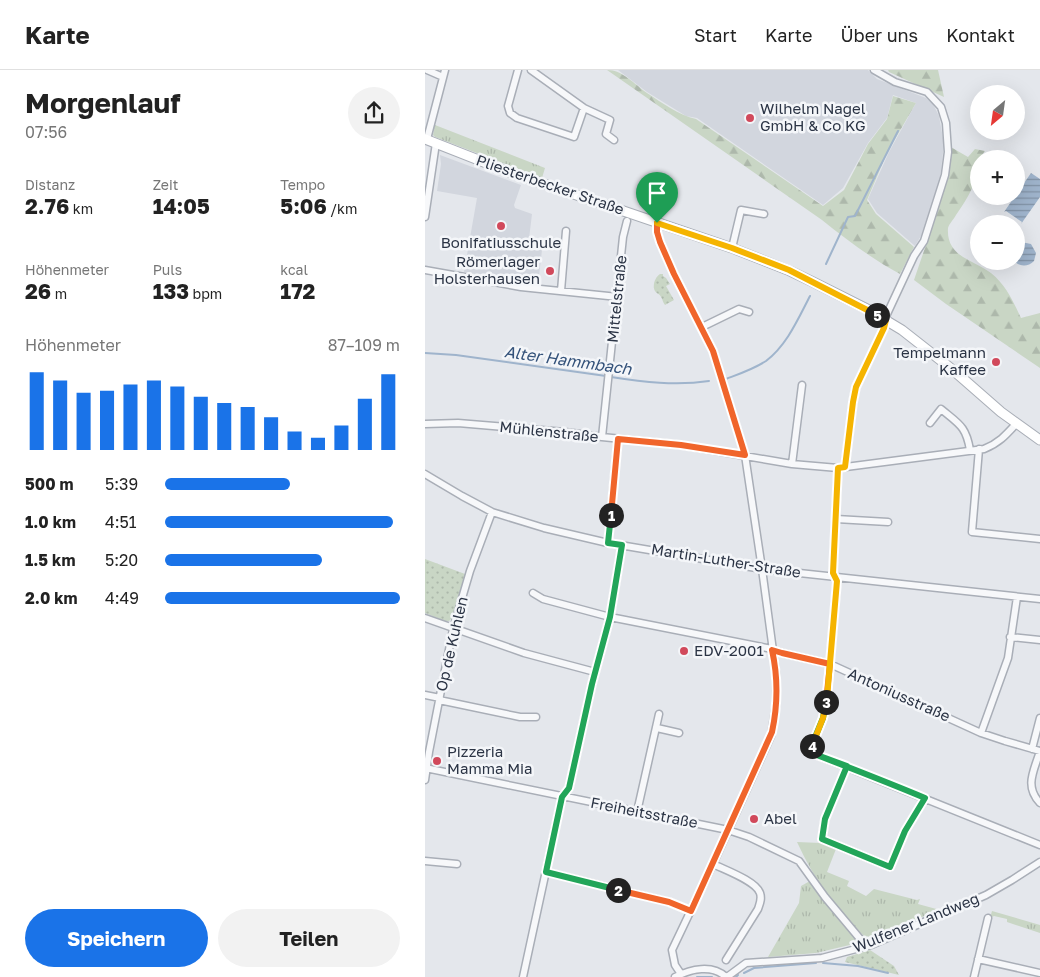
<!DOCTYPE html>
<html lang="de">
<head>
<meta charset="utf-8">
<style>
	:root { --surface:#fff; --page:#f2f2f2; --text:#222; --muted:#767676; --line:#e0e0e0; --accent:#1a73e8 }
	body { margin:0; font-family:"Golos Text",sans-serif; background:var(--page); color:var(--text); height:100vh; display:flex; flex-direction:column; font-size:19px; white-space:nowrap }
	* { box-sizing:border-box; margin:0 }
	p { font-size:16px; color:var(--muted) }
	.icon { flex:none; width:28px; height:28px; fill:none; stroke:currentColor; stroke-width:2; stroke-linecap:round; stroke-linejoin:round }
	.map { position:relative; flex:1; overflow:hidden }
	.drawer { display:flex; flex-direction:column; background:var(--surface); width:425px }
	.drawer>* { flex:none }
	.needle { width:32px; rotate:209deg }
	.controls { position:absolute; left:545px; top:15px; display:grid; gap:10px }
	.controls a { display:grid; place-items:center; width:55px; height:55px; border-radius:50%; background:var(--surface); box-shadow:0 5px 20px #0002; font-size:25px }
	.pin { position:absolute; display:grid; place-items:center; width:42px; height:42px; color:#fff; margin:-51px -21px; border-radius:50% 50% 50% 0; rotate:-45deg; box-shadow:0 0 5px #0007 }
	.pin .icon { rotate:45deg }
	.km { position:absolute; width:25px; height:25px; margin:-12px; border-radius:50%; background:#222; color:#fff; font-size:14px; line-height:25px; text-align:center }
	.round { display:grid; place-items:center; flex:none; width:52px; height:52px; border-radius:26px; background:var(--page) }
	.overview { display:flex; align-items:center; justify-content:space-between; height:85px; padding:0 25px }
	h1 { font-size:28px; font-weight:700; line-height:38px }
	.stats { display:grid; grid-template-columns:repeat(3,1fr); gap:8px; height:85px; padding:5px 25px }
	.stats div { display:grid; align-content:center }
	.stats b { font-size:21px; font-weight:700 }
	.stats small { font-size:14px; font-weight:400 }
	.stats p { font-size:14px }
	.chart { height:140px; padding:10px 25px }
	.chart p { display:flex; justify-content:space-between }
	.chart svg { width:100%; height:90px; margin-top:5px; stroke:var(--accent); stroke-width:6 }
	.action { display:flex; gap:10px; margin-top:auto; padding:10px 25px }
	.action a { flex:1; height:58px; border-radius:30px; background:var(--accent); color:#fff; font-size:20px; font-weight:700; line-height:58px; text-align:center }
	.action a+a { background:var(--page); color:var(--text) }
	ul { padding:0 25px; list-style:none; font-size:16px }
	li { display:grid; grid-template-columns:80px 60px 1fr; align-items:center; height:38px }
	li i { height:12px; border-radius:6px; background:var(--accent) }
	header { display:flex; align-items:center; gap:30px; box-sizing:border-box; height:70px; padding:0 25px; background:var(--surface); border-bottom:1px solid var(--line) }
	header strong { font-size:24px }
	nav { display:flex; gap:28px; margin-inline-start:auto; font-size:18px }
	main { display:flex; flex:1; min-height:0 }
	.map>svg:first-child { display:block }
</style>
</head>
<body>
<header>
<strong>Karte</strong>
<nav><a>Start</a><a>Karte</a><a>Über uns</a><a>Kontakt</a></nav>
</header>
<main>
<section class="drawer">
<div class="overview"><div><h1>Morgenlauf</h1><p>07:56</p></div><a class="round"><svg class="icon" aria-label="share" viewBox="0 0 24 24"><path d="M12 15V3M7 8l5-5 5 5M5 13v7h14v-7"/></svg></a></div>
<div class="stats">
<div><p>Distanz</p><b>2.76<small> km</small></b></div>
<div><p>Zeit</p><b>14:05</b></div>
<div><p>Tempo</p><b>5:06<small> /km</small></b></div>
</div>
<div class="stats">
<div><p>Höhenmeter</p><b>26<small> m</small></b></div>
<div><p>Puls</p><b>133<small> bpm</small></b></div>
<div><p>kcal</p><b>172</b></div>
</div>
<div class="chart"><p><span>Höhenmeter</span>87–109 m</p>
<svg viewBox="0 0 160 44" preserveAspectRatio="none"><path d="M5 44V6M15 44V10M25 44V16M35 44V15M45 44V12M55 44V10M65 44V13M75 44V18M85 44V21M95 44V23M105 44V28M115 44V35M125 44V38M135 44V32M145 44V19M155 44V7"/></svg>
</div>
<ul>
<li><b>500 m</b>5:39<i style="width:53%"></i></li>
<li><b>1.0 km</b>4:51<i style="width:97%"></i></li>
<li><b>1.5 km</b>5:20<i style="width:67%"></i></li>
<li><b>2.0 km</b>4:49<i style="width:100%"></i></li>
</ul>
<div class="action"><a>Speichern</a><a>Teilen</a></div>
</section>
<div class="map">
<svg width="615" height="907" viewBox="0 0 615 907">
	<defs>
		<pattern id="grass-tufts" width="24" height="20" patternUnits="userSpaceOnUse" patternTransform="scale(1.25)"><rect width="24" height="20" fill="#c9d6c5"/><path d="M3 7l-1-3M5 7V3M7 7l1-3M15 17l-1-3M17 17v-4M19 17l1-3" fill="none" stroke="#adb8ab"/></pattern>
		<pattern id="forest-firs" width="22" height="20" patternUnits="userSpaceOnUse" patternTransform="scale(1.25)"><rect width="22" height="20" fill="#c9d6c5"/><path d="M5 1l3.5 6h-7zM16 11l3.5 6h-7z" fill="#adb8ab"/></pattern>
		<pattern id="park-dots" width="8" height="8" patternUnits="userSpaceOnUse" patternTransform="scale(1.25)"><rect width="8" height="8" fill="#c9d6c5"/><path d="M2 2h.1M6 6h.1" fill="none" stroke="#adb8ab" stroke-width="1.8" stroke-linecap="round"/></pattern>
		<pattern id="water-rules" width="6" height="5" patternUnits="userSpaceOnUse" patternTransform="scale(1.25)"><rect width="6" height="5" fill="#9fb4cc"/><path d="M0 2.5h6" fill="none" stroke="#8293a7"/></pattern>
	</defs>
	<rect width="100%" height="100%" fill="#e4e7ec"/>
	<path fill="#d2d6de" d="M193,0H443L452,9L501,28L508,34L514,46L519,74L515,109L497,164L490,176L452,143L443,129L464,82L491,33L468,25L462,48L443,73L418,118L398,135L272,48L261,46L222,22Z
		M15,85L96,115L89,135L90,138L107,144L104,169L118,171L113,215L39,202L52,128L12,121L16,94Z"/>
	<path fill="url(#grass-tufts)" d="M10,55L120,98L117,108L10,67L8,65Z
		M372,772L396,773L411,779L402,802L424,811L422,816L441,826L449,819L492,830L495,829L493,834L515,840L447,867L439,866C410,840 388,807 372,772Z
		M385,811L411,845L433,869V873L391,883L343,887L374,833L376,816Z
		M567,841L615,855V863L582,852V849L569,846L565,848Z"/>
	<path fill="url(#forest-firs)" d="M182,0C198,0 209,14 222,23C237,33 254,45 271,49L398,136L419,120L443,74L462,49L468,26L491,33L462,83L442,130L451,144L489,177L475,204C447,189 422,170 397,150Z
		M463,0H513L519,27L464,2Z
		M524,76L543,87L550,79L560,81L554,89C554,110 543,128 531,145C529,149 524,154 523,158C521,187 549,190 566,203C581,215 588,231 596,248L615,243V298L521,234L489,210L504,166Z"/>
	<path fill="url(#park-dots)" d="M235,204H238V206L241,208L245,214L241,216L249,230L240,235C238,233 238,230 236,227C235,224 232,224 230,221C227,216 230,207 235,204Z
		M0,489L40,504L27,548L24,551H20L0,543Z
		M445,880L469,896L474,905L420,892L422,887Z"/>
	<path fill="url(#water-rules)" d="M606,103L615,109V127L596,154L597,152L581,141L579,142Z
		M596,172L606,174L611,183L609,191C603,197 595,197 589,191H591V175Z"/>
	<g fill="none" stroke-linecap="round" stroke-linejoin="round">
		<path stroke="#9fb4cc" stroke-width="2" d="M401,194L423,147L430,146L473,61
			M0,283L31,285L181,306
			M186,307C218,312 251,316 284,311
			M301,309C314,304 329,299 341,291C362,275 373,249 385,226
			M398,893L433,896L463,903
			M319,903L329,898L391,893
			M272,907H287
			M311,907L313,905"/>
		<defs>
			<path id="minor" d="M2,0L18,7
				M93,0L83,36L85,43L92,48L149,67L159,38
				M106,0L159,38L185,50L181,64L189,70
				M2,69L20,0
				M0,147L11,73
				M232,153V162L235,172L249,204L288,281L320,385L337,499L351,603V635L346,666L288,794L247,880L250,895L256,904
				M307,178L316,140L339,144
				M0,200L96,217L193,227
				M136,221L141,161
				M277,257L314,239L324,242
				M505,353L516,339C534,354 541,356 545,380
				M0,354L33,353L140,362L177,367L256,375L367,394L413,398L559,379C574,373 581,365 591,354
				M177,367L198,167L202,151
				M554,379L547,462L615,469
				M367,394L377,315
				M420,397L428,332L431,317L459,258L462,244L489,186L499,171L520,105L523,82L521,53L516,37L502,22L470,12L449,0
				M413,398L408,503L412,511L402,628L398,648L384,682L615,775
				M0,404L37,426L67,442L119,458L183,473L337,499L615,529
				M411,449L463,452
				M183,473L193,369
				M108,523L118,529L185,547L347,579L357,583L405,594L556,663L580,671L615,681
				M0,548L99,583L170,602
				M585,567L615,570
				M0,625L15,628
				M14,630L95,647H111
				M232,658L254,663
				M556,663L583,588L592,527
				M607,679L615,648
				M615,681C609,701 599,716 615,733
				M422,696L400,749L397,769L465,797L480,761L500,728
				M0,698L303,760L324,767L374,791L400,827L441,876
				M0,710L4,682L28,559L45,501L67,442
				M212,742L234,644
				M0,791L32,794
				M288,794C300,800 331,811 335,823C337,829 335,833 333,839L301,890
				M121,802L244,832L266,841
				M553,889L615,903
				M98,907L137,727L144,718L167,614L185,547L197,475
				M250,907C266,899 287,894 301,907
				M302,907L321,893L397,888L446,875L561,825L587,810L615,792
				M549,907L563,848"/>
			<path id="secondary" d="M0,69L84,102L307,178L365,201L388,212L442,239L477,260L528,300L576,342L615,370"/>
		</defs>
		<use href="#minor" stroke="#a9aeb7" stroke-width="9"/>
		<use href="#secondary" stroke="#a9aeb7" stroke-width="11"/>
		<use href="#minor" stroke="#f7f8fa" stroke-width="6"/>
		<use href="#secondary" stroke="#fff" stroke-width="9"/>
	</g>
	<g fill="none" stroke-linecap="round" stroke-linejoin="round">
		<defs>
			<path id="split-1" d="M186,445L193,369L256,375L320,385L288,281L249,204L235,172L232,162V153"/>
			<path id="split-2" d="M186,445L183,473L197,475L185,547L167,614L144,718L137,727L121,802L193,820"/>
			<path id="split-3" d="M193,820L244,832L266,841L347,662C353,634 353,607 347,580L357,583L405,594L401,632"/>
			<path id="split-4" d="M387,676L384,682L422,696L400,749L397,769L465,797L480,761L500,728C462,712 423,697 384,682L398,648L401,632"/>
			<path id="split-5" d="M387,676L398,648L402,628L412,511L408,503L413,398L420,397L428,332L431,317L459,258L461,250L452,245"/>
			<path id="split-6" d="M232,153L307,178L364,200L452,245"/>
		</defs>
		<use href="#split-1" stroke="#fff" stroke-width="10"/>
		<use href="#split-2" stroke="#fff" stroke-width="10"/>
		<use href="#split-3" stroke="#fff" stroke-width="10"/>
		<use href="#split-4" stroke="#fff" stroke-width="10"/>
		<use href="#split-5" stroke="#fff" stroke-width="10"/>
		<use href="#split-6" stroke="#fff" stroke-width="10"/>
		<use href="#split-1" stroke="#f0652b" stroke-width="6"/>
		<use href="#split-2" stroke="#22a559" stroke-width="6"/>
		<use href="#split-3" stroke="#f0652b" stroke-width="6"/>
		<use href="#split-4" stroke="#22a559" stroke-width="6"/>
		<use href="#split-5" stroke="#f5b400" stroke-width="6"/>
		<use href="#split-6" stroke="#f5b400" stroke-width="6"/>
	</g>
	<g fill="#d1495b" stroke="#f4f6f9" stroke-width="2">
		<circle cx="325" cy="48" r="5"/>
		<circle cx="76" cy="156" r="5"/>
		<circle cx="125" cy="201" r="5"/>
		<circle cx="571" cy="292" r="5"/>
		<circle cx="259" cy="581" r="5"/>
		<circle cx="12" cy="691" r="5"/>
		<circle cx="329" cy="749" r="5"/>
	</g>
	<g text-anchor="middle" stroke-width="5" stroke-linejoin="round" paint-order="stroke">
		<g font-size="15" fill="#2b3445" stroke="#f4f6f9" text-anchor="start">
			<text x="335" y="44">Wilhelm Nagel<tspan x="335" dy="17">GmbH &amp; Co KG</tspan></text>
			<text x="76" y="178" text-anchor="middle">Bonifatiusschule</text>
			<text x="115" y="197" text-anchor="end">Römerlager<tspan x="115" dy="17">Holsterhausen</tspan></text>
			<text x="561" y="288" text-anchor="end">Tempelmann<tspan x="561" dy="17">Kaffee</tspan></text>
			<text x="269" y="586">EDV-2001</text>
			<text x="22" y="687">Pizzeria<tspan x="22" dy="17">Mamma Mia</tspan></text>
			<text x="339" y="754">Abel</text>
		</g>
		<g font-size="15" fill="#2b3445" stroke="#f4f6f9">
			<text transform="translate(125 115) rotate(19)" y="5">Pliesterbecker Straße</text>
			<text transform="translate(192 229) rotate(-84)" y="5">Mittelstraße</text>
			<text transform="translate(124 362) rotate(6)" y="5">Mühlenstraße</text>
			<text transform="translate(301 491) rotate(9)" y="5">Martin-Luther-Straße</text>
			<text transform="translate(27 574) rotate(-77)" y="5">Op de Kuhlen</text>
			<text transform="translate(474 625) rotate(24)" y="5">Antoniusstraße</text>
			<text transform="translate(219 743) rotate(11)" y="5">Freiheitsstraße</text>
			<text transform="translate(491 853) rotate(-22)" y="5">Wulfener Landweg</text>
		</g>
		<g font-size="16" font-style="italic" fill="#34527a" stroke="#f4f6f9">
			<text transform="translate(143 290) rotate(8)" y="6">Alter Hammbach</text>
		</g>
	</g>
</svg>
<div class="controls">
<a><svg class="needle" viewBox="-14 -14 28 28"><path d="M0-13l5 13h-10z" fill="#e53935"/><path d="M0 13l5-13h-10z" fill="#767676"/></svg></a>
<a>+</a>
<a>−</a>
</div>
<div class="pin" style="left:232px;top:153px;background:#1e9e55"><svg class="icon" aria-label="arrive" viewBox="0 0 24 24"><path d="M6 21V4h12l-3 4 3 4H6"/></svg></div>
<b class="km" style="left:186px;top:445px">1</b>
<b class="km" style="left:193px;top:820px">2</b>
<b class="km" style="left:401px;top:632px">3</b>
<b class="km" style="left:387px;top:676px">4</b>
<b class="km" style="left:452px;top:245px">5</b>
</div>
</main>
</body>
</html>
